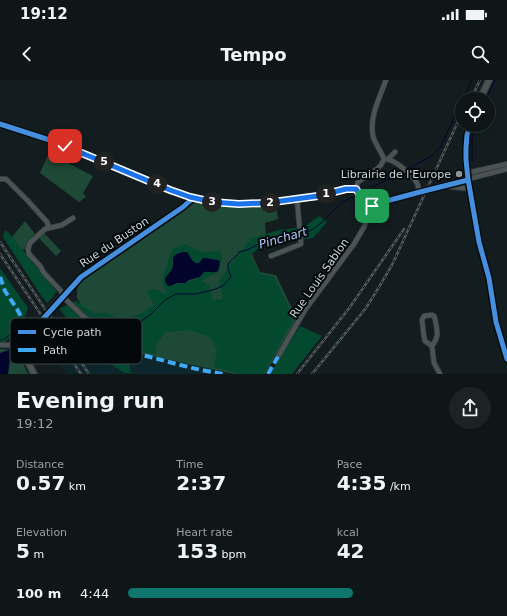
<!DOCTYPE html>
<html lang="en">
<head>
<meta charset="utf-8">
<style>
	:root { --surface:#0e1618; --page:#1c2325; --text:#f1f3f6; --muted:#9b9fa2; --line:#2e3537; --accent:#0f766e }
	body { margin:0; font-family:"DejaVu Sans",sans-serif; background:var(--page); color:var(--text); height:100vh; display:flex; flex-direction:column; font-size:15px; white-space:nowrap }
	* { box-sizing:border-box; margin:0 }
	p { font-size:13px; color:var(--muted) }
	.icon { flex:none; width:22px; height:22px; fill:none; stroke:currentColor; stroke-width:2; stroke-linecap:round; stroke-linejoin:round }
	.map { position:relative; height:294px; overflow:hidden }
	.panel { display:flex; flex-direction:column; background:var(--surface); flex:1 }
	.panel>* { flex:none }
	.tools { position:absolute; left:455px; top:12px; display:grid; gap:8px }
	.tools a { display:grid; place-items:center; width:40px; height:40px; border-radius:50%; background:var(--surface); box-shadow:0 2px 10px #0003,0 0 0 1px var(--line); font-size:20px }
	.pin { position:absolute; display:grid; place-items:center; width:34px; height:34px; color:#fff; margin:-17px; border-radius:8px; box-shadow:0 2px 6px #0006 }
	.km { position:absolute; width:20px; height:20px; margin:-10px; border-radius:50%; background:#222; color:#fff; font-size:11px; line-height:20px; text-align:center }
	.round { display:grid; place-items:center; flex:none; width:42px; height:42px; border-radius:21px; background:var(--page) }
	.overview { display:flex; align-items:center; justify-content:space-between; height:68px; padding:0 16px }
	h1 { font-size:22px; font-weight:800; line-height:30px }
	.metrics { display:grid; grid-template-columns:repeat(3,1fr); gap:6px; height:68px; padding:4px 16px }
	.metrics div { display:grid; align-content:center }
	.metrics b { font-size:20px; font-weight:800 }
	.metrics small { font-size:11px; font-weight:400 }
	.metrics p { font-size:11px }
	ul { padding:0 16px; list-style:none; font-size:13px }
	li { display:grid; grid-template-columns:64px 48px 1fr; align-items:center; height:30px }
	li i { height:10px; border-radius:5px; background:var(--accent) }
	.status { display:flex; justify-content:space-between; align-items:center; height:28px; padding:0 20px; background:var(--surface); direction:ltr }
	.status svg { height:11px; fill:currentColor }
	header { display:flex; justify-content:space-between; align-items:center; height:52px; padding:0 16px; background:var(--surface); font-size:18px; font-weight:800 }
	.map>svg:first-child { display:block }
</style>
</head>
<body>
<div class="status"><b>19:12</b><svg viewBox="0 0 49 12"><path d="M0 12V9h3v3zM5 12V6h3v6zM10 12V3h3v9zM15 12V0h3v12zM26 1h20v11H26zM47 4h2v5h-2z"/></svg></div>
<header><svg class="icon" aria-label="back" viewBox="0 0 24 24"><path d="M15 5l-7 7 7 7"/></svg>Tempo<svg class="icon" aria-label="search" viewBox="0 0 24 24"><circle cx="10" cy="10" r="6"/><path d="M15 15l6 6"/></svg></header>
<div class="map">
<svg width="507" height="294" viewBox="0 0 507 294">
	<rect width="100%" height="100%" fill="#131d20"/>
	<path fill="#0c262b" d="M122,268L124,270L234,294H67L51,271Z"/>
	<path fill="#1d4936" d="M49,73L93,96L83,113L86,117L79,122L40,93Z
		M194,123H198L219,126L248,128L276,125L278,139L265,143L266,159L250,170L260,192L276,195L297,239L265,294H234L124,270L102,239L81,226L77,217V210L79,204L83,199Z
		M25,141L35,154C32,158 26,162 26,168L22,170L12,157Z
		M44,153L61,171L56,176L39,158Z
		M0,269C19,269 20,278 28,294H0Z"/>
	<path fill="#034930" fill-rule="evenodd" d="M319,136L327,142L313,158L294,160L262,165L250,176L260,194L274,197L294,238L263,294H237L234,292L214,287L217,269L210,257L190,250L166,252L156,264V274L127,269L131,293H125L105,281L59,229L76,221L93,233H107L121,240L140,234L154,225L147,212L154,209L167,214L162,202L169,178L173,169L185,164L201,172L220,171L222,178L219,191L201,201L209,205L213,220L223,219L219,201L231,184L252,158L279,150L304,147ZM208,178L217,180L208,191C202,192 202,196 197,199C192,202 178,203 170,206L171,190L172,188V181L192,182C198,185 203,181 208,178Z
		M5,150L9,153L56,211L53,217L47,223L40,214L3,157Z
		M0,188L28,228L21,247L4,263H0Z
		M300,246L322,256L292,294H270Z"/>
	<path fill="#03042b" d="M183,172H187C191,177 192,184 199,183L203,178H205L217,180L220,181L219,187L218,191C213,194 209,191 204,192L200,197L189,200L185,203H177L170,206H168C161,198 168,196 172,189C176,180 167,176 183,172Z
		M9,270L11,271L8,294H0V273Z"/>
	<g fill="none" stroke-linecap="round" stroke-linejoin="round">
		<path stroke="#03042b" stroke-width="1" d="M463,19L472,0
			M477,19L485,0
			M486,19L495,0
			M472,81V58L475,45
			M407,89L430,77L440,68L462,21
			M372,107L391,98L403,91
			M302,154C320,149 330,132 344,121C347,120 350,118 353,117
			M119,242H140L150,235L165,220L176,214H195L213,210L223,206L231,197C230,194 228,190 228,187C227,180 236,179 239,172L247,170L255,166L260,163L264,161L284,158L299,154
			M0,260C6,260 6,257 11,254C15,252 20,252 24,251"/>
		<path stroke="#2f393c" stroke-width="5.5" stroke-dasharray="5.5 3" stroke-linecap="butt" d="M38,244L52,228"/>
		<defs>
			<path id="minor" d="M384,79C381,71 375,64 373,56C369,37 380,17 386,0
				M384,79C394,78 411,94 417,103C418,106 419,109 420,112
				M388,79L395,72
				M467,93L507,84
				M0,99H6L28,121L47,142L49,148
				M468,99L507,89
				M356,109L358,102L377,89L381,85L384,79
				M73,138L62,145L45,149L30,163L28,169L29,174L40,186L44,193L61,211L63,217L121,272
				M271,176L301,164L297,119
				M0,265H14
				M432,266L425,261L424,257L422,240L424,236L432,235L434,236L435,239C437,251 440,255 432,266L434,283L440,294
				M279,275L305,230L354,164L364,147L371,129"/>
			<path id="tertiary" d="M0,44L65,65L178,113C224,129 269,124 317,116C330,113 342,109 356,109L364,121L371,129L374,125L379,123L420,112L468,100
				M450,106L470,108
				M52,228L81,197L183,127L193,118
				M24,260L38,244
				M22,270L34,294
				M22,270C14,270 12,261 20,259L24,260"/>
			<path id="secondary" d="M480,19L489,0
				M470,45L467,55L466,68V80L468,99L479,162L489,198L496,242L507,279"/>
		</defs>
		<use href="#minor" stroke="#31383a" stroke-width="6"/>
		<use href="#tertiary" stroke="#31383a" stroke-width="8"/>
		<use href="#secondary" stroke="#31383a" stroke-width="8"/>
		<use href="#minor" stroke="#4c5355" stroke-width="4.5"/>
		<use href="#tertiary" stroke="#4c5355" stroke-width="5.5"/>
		<use href="#secondary" stroke="#4c5355" stroke-width="6"/>
		<defs>
			<path id="rail" d="M471,19L480,0
				M0,162L89,294
				M0,174L81,294
				M297,294L350,227L404,149
				M312,294L366,228L379,207L392,185L462,33"/>
		</defs>
		<use href="#rail" stroke="#53595c" stroke-width="2.5"/>
		<use href="#rail" stroke="#03090b" stroke-width="1" stroke-dasharray="3" stroke-linecap="butt"/>
		<path stroke="#3fa9f5" stroke-width="4" stroke-dasharray="8 4" stroke-linecap="butt" d="M0,197L5,211L17,229L25,244L35,247
			M121,272C145,274 166,282 189,287C200,290 212,292 223,294
			M268,294L279,275"/>
		<defs>
			<path id="cycleway" d="M0,44L65,65L178,113C224,129 269,124 317,116C330,113 342,109 356,109L364,121L371,129L374,125L379,123L420,112L468,100
				M470,45L467,55L466,68V80L468,99L479,162L489,198L496,242L507,279
				M24,260L81,197L183,127L193,118"/>
		</defs>
		<use href="#cycleway" stroke="#03090b" stroke-width="8"/>
		<use href="#cycleway" stroke="#468fdf" stroke-width="5"/>
	</g>
	<g fill="none" stroke-linecap="round" stroke-linejoin="round">
		<defs>
			<path id="route" d="M65,66L170,110L190,117L212,122L239,124L266,123L318,116L346,109H356L364,121L371,129L372,126"/>
		</defs>
		<use href="#route" stroke="#fff" stroke-width="8"/>
		<use href="#route" stroke="#1a73e8" stroke-width="5"/>
	</g>
	<circle fill="#8b9598" stroke="#03090b" stroke-width="1.5" cx="459" cy="94" r="4"/>
	<g text-anchor="middle" stroke-width="4" stroke-linejoin="round" paint-order="stroke">
		<g font-size="11" fill="#cbd6d8" stroke="#03090b" text-anchor="end">
			<text x="451" y="98">Librairie de l'Europe</text>
		</g>
		<g font-size="11" fill="#cbd6d8" stroke="#03090b">
			<text transform="translate(114 162) rotate(-34)" y="4">Rue du Buston</text>
			<text transform="translate(319 198) rotate(-55)" y="4">Rue Louis Sablon</text>
		</g>
		<g font-size="12" font-style="italic" fill="#b4c7f6" stroke="#03090b">
			<text transform="translate(283 158) rotate(-16)" y="4">Pinchart</text>
		</g>
	</g>
	<rect x="10" y="238" width="132" height="46" rx="6" fill="#03090b" stroke="#3f4648" stroke-width="1"/>
	<rect x="18" y="250" width="18" height="4" fill="#468fdf"/>
	<rect x="18" y="268" width="18" height="4" fill="#3fa9f5"/>
	<g font-size="11" fill="#cbd6d8">
		<text x="43" y="256">Cycle path</text>
		<text x="43" y="274">Path</text>
	</g>
</svg>
<div class="tools">
<a><svg class="icon" aria-label="locate" viewBox="0 0 24 24"><circle cx="12" cy="12" r="6"/><path d="M12 2v4M12 18v4M2 12h4M18 12h4"/></svg></a>
</div>
<div class="pin" style="left:372px;top:126px;background:#1e9e55"><svg class="icon" aria-label="arrive" viewBox="0 0 24 24"><path d="M6 21V4h12l-3 4 3 4H6"/></svg></div>
<div class="pin" style="left:65px;top:66px;background:#d93025"><svg class="icon" aria-label="check" viewBox="0 0 24 24"><path d="M5 12l5 5 9-10"/></svg></div>
<b class="km" style="left:326px;top:114px">1</b>
<b class="km" style="left:270px;top:123px">2</b>
<b class="km" style="left:212px;top:122px">3</b>
<b class="km" style="left:157px;top:104px">4</b>
<b class="km" style="left:104px;top:82px">5</b>
</div>
<section class="panel">
<div class="overview"><div><h1>Evening run</h1><p>19:12</p></div><a class="round"><svg class="icon" aria-label="share" viewBox="0 0 24 24"><path d="M12 15V3M7 8l5-5 5 5M5 13v7h14v-7"/></svg></a></div>
<div class="metrics">
<div><p>Distance</p><b>0.57<small> km</small></b></div>
<div><p>Time</p><b>2:37</b></div>
<div><p>Pace</p><b>4:35<small> /km</small></b></div>
</div>
<div class="metrics">
<div><p>Elevation</p><b>5<small> m</small></b></div>
<div><p>Heart rate</p><b>153<small> bpm</small></b></div>
<div><p>kcal</p><b>42</b></div>
</div>
<ul>
<li><b>100 m</b>4:44<i style="width:62%"></i></li>
</ul>
</section>
</body>
</html>
